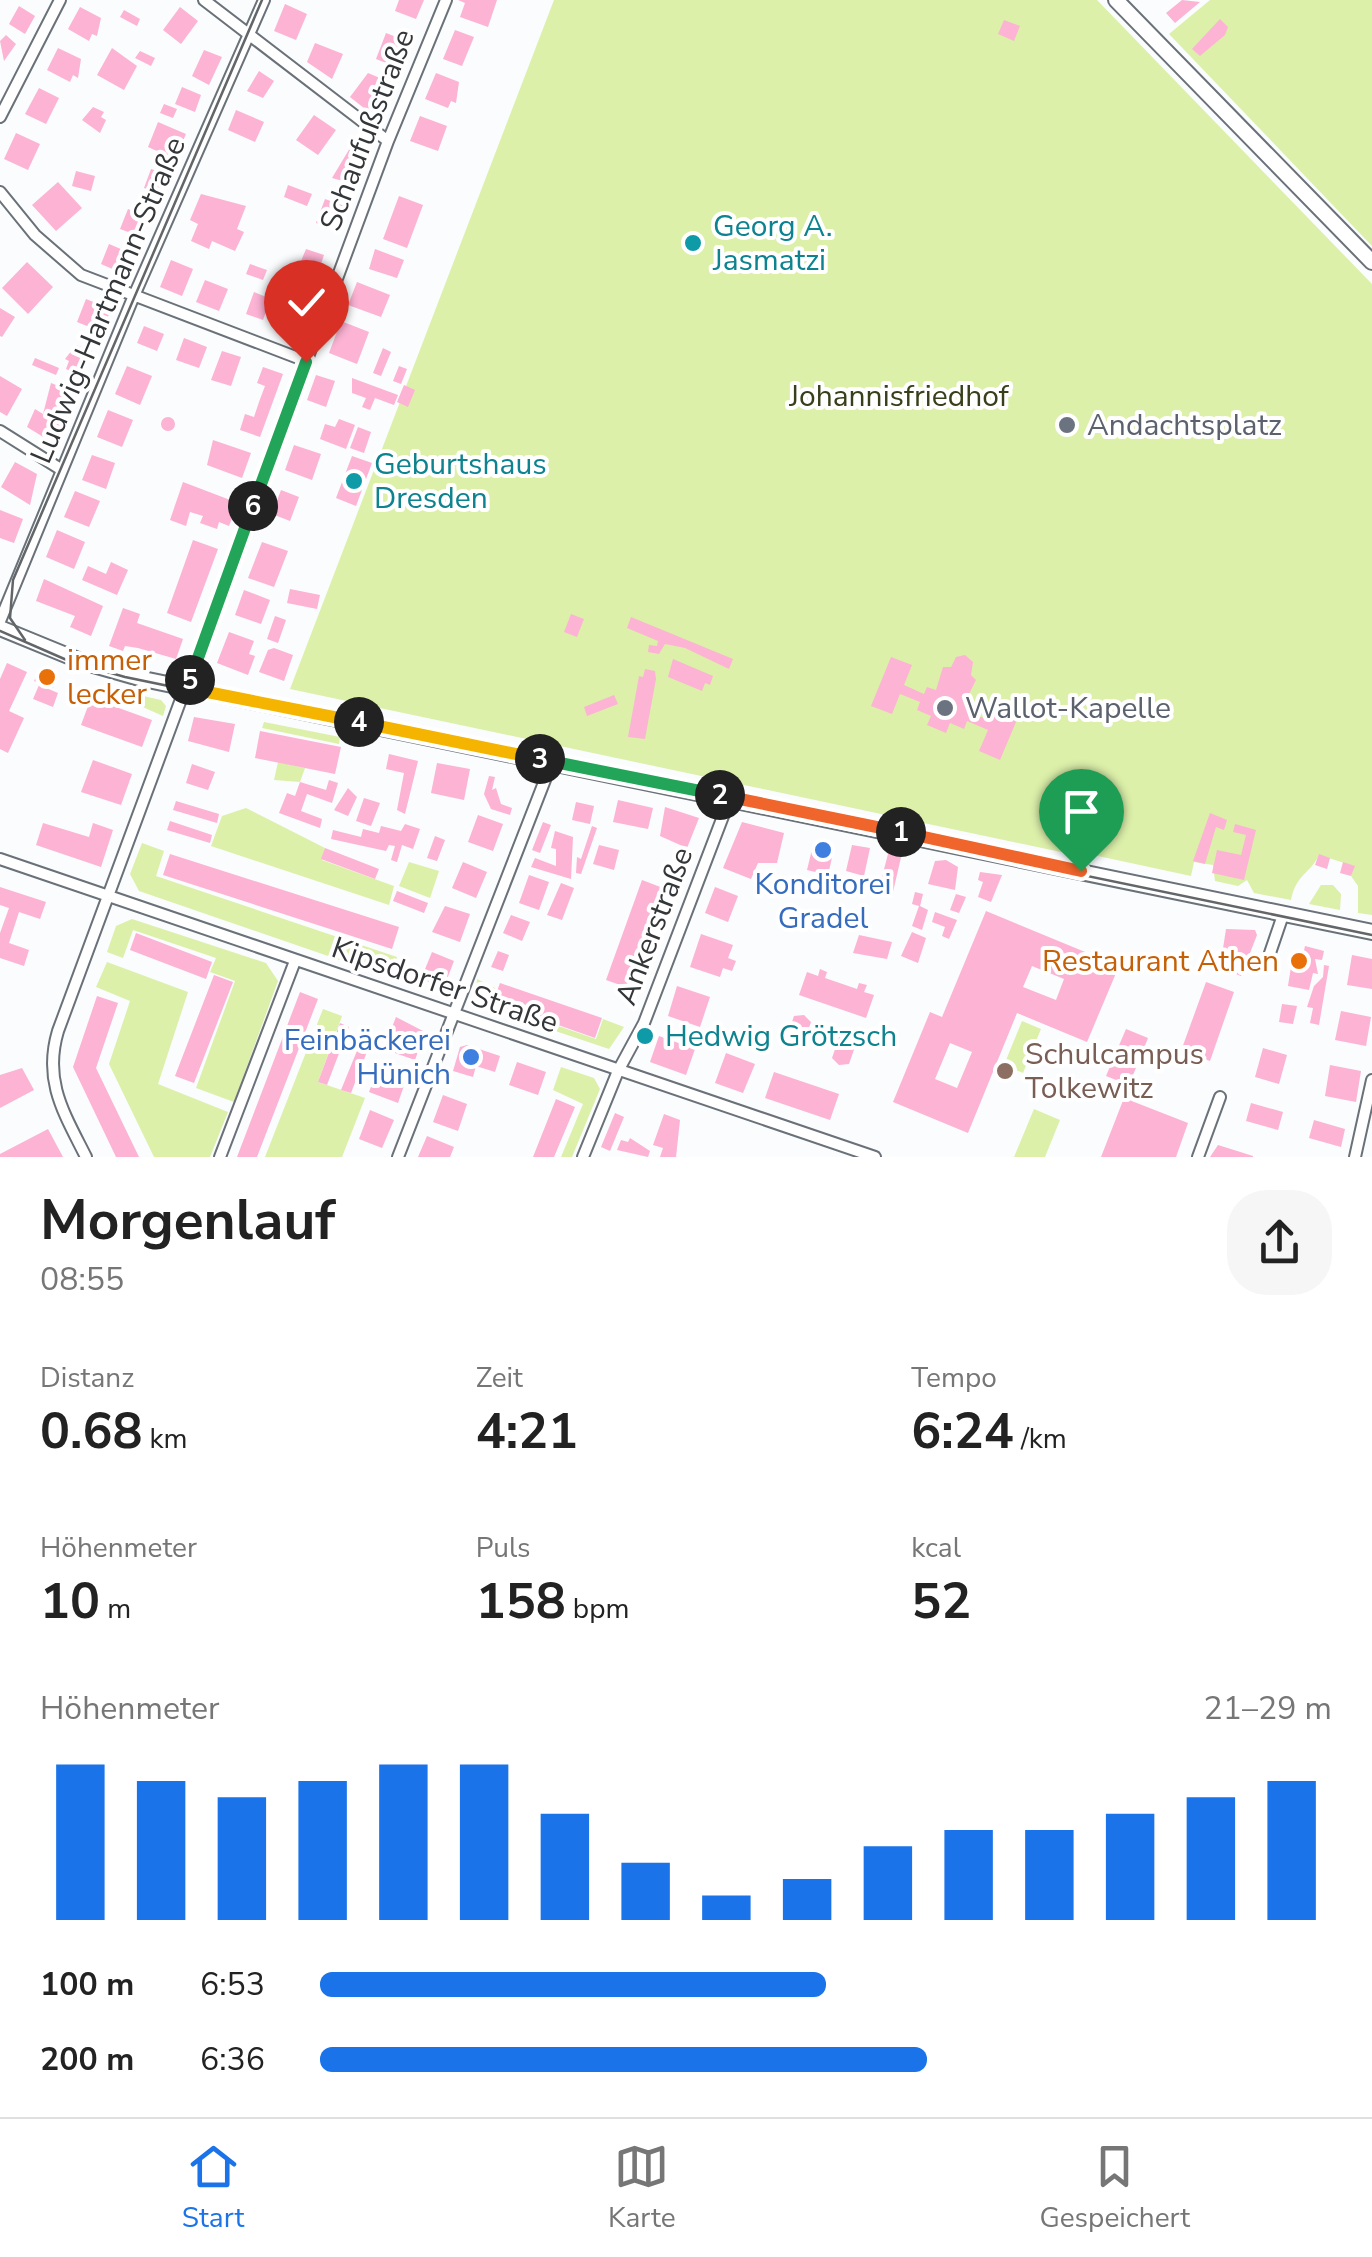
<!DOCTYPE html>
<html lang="de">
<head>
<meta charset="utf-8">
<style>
	:root { --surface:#fff; --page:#f6f6f6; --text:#222; --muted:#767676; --line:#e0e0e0; --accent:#1a73e8 }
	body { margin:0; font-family:"Nunito Sans",sans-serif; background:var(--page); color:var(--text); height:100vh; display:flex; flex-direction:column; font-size:38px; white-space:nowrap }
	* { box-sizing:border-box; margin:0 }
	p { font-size:32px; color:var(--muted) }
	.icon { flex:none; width:55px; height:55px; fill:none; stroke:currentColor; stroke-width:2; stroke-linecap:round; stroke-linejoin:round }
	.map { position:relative; height:1157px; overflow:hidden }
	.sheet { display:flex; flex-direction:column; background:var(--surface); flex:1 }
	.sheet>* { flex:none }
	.pin { position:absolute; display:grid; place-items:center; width:85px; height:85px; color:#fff; margin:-102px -42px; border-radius:50% 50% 50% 0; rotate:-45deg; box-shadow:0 0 10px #0007 }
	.pin .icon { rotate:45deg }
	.km { position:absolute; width:50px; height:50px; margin:-25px; border-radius:50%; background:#222; color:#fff; font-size:28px; line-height:50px; text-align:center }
	.round { display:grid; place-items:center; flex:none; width:105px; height:105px; border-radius:40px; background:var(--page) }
	.headline { display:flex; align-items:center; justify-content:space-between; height:170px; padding:0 40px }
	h1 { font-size:55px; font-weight:700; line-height:75px }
	.metrics { display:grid; grid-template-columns:repeat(3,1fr); gap:15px; height:170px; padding:10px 40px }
	.metrics div { display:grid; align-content:center }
	.metrics b { font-size:50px; font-weight:700 }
	.metrics small { font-size:28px; font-weight:400 }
	.metrics p { font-size:28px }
	.chart { height:280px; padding:20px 40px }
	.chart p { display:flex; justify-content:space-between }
	.chart svg { width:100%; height:180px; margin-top:10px; stroke:var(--accent); stroke-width:6 }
	ul { padding:0 40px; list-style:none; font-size:32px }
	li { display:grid; grid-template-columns:160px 120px 1fr; align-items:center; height:75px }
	li i { height:25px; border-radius:12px; background:var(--accent) }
	.dock { display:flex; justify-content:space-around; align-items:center; height:140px; border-top:2px solid var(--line); background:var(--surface); font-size:28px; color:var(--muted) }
	.dock a { display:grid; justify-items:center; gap:5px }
	.dock .active { color:var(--accent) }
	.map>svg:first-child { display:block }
</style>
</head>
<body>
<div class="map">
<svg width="1372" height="1157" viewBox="0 0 1372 1157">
	<rect width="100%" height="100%" fill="#fafcfe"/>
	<path fill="#dcf0aa" d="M554,0H1097L1372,284V915L1358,913V886L1351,876L1354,866L1319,855C1311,873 1296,874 1291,900L1254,893L1247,880L1238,886L1215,881L1213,865L1194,862L1191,876L1084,853L1075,855L290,689Z
		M1210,0H1372V246L1169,34Z
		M130,693L161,700L166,706L163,716L127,700Z
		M264,722L340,737L339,744L262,728Z
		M278,762L305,768L300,782L274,780Z
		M246,808L325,848L322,860L394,886L389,905L211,846L222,816Z
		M142,843L164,851L156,876L397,957L392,978L139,891L130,874Z
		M409,862L439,871L430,898L399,886Z
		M1321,885H1333L1341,894L1340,910L1309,904Z
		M132,919L266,963L278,981L234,1102L196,1088L235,981L210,972L216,958L133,930L123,958L107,952L116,926Z
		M107,962L188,992L158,1084L228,1112L210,1157H154L109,1064L130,1001L96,987Z
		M477,979L495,988L492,1003L596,1039L603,1019L624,1027L609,1049L475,1004Z
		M323,1009L342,1016L318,1082L365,1098L342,1157H265Z
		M1022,1021L1041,1029L1023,1073L1004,1065Z
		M561,1067L594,1078L600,1089L572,1157H561L583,1104L553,1090Z
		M1034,1109L1060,1120L1045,1157H1014Z"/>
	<path fill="#fcb3d4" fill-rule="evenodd" d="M399,0H424L416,19L395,11Z
		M458,0H497L488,27L460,17L465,3Z
		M1182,0L1200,2L1175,23L1166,13Z
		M285,4L307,14L296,40L274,31Z
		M19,6L35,16L25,34L9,24Z
		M80,7L101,18L97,36L92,34L89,41L68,29Z
		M180,7L198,21L181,44L163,30Z
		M124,10L140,19L137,26L120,17Z
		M1220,19L1228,27L1225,35L1200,56L1192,49Z
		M1004,20L1020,26L1014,41L998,34Z
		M455,30L474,37L462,66L443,59Z
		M386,33L409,42L399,68L376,59Z
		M6,35L16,44L4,61L0,41Z
		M315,43L343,54L332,79L307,62Z
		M58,48L81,59L78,78L73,75L70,82L47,70Z
		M112,48L137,66L124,90L97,75Z
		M204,50L222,57L209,85L192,76Z
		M140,51L155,58L151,66L135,58Z
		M259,71L274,81L263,98L247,91Z
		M368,73L394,84L383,113L374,116L350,97Z
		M436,73L459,82L456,103L451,101L448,108L425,99Z
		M182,87L201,95L195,112L175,104Z
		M39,88L59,98L46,124L25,114Z
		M164,104L177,109L173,118L160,113Z
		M93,107L104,112L101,117L106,120L100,133L82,120Z
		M236,110L264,122L255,142L228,130Z
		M314,115L336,130L318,155L296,140Z
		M420,116L447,126L438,151L410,141Z
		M158,122L186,134L175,159L148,147Z
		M16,133L40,144L28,170L4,159Z
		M353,143L366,156L354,184L332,178Z
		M151,169L166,174L159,193L144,188Z
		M76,171L95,176L91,191L72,186Z
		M58,182L82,208L56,231L32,205Z
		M288,185L312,194L307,206L284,197Z
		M201,194L246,206L237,229L244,232L235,251L212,241L209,249L191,241L198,224L190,220Z
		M399,196L423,205L407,248L383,239Z
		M325,199L347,207L338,231L316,223Z
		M128,209L150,218L142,237L120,229Z
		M109,244L135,255L126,275L101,264Z
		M306,249L324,255L318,273L299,266Z
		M375,249L404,260L397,278L369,269Z
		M171,260L193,269L182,296L160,287Z
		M27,262L53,287L28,314L2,288Z
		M250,264L267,270L263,280L246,274Z
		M292,273L313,285L307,301L285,293Z
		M205,280L228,289L219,311L196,302Z
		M357,282L390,295L381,317L348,305Z
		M254,292L271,299L263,320L246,314Z
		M86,299L111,309L102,332L77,322Z
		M0,308L15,317L2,337L0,336Z
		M284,313L301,320L295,336L278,329Z
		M341,321L369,332L357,364L329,353Z
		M144,326L164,334L157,351L137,343Z
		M184,338L207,347L199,368L176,360Z
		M76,345L92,351L82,376L66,369L69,361L65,359Z
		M383,348L391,352L381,376L373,373Z
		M222,351L241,357L231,386L211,380Z
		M35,358L59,368L56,375L32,365Z
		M127,366L152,376L140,405L115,394Z
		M399,366L407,369L401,384L393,381Z
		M263,367L283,374L260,437L240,430L245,414L254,417L259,402L265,386L257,383Z
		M316,375L335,381L326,407L307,400Z
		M0,376L22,389L7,416L0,412Z
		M352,378L398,395L394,405L375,398L370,410L362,407L366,398L352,393Z
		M51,383L78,394L58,446L27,427L35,409L43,414Z
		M404,385L415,390L408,407L397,402Z
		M108,410L133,420L122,447L97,437Z
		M161 424a7 7 0 1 1 14 0a7 7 0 1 1-14 0Z
		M339,419L355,425L346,449L320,439L325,424L335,427Z
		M358,427L371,432L364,453L350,448Z
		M213,440L251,453L242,478L207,465Z
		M294,445L321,454L312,480L285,470Z
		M92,455L115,463L106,489L82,480Z
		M352,456L372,463L356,506L336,498Z
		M15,462L37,474L30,505L1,487Z
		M183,482L238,503L229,526L219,522L217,529L200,523L203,516L190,512L186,526L170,520Z
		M281,490L299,497L290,521L272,514Z
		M75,491L100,501L89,527L64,517Z
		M0,510L23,519L14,543L0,538Z
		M57,530L85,542L74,569L46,557Z
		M193,540L218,549L191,622L167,613Z
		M262,542L288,551L274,587L248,578Z
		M111,562L128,570L117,595L82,580L88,566L106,574Z
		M44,579L103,606L91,636L70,627L75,616L36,601Z
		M290,589L320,595L317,609L287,603Z
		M244,590L270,600L261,624L235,615Z
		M123,608L140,614L137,623L183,639L176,659L138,648L125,646L123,651L109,646Z
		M571,614L584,619L577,637L564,632Z
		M275,616L286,620L278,643L267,639Z
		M631,617L733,659L729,669L685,648L665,644L659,654L648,652L649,645L657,646L658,641L627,628Z
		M229,632L254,641L249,654L255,656L248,675L217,663Z
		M274,648L293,655L284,681L259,672L268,650Z
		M965,655L973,662L971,675L976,680L965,702L973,706L971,713L991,721L1000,701L1021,710L1000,760L979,751L988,730L967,721L964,729L950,723L946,733L927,725L931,716L917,710L920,702L900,694L892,714L871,706L891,657L912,665L904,685L924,694L927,687L936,690L943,667H951L956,657Z
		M673,659L713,676L710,685L705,683L702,691L668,677Z
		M7,663L27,672L9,711L24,718L8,753L0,749V679Z
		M645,669L655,671L656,679L645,739L628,737L639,676L643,677Z
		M38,672L56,679L53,688L34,681Z
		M39,685L58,693L53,707L33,699Z
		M614,695L618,704L587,716L584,707Z
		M91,698L152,720L142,747L81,725Z
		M194,717L235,724L229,752L188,741Z
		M260,731L341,747L335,774L255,758Z
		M389,754L418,761L405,814L397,810L404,773L386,769Z
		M93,760L132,774L121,805L81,792Z
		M437,763L470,769L464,800L431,793Z
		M192,764L215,772L208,790L186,783Z
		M489,776L495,777L492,790L496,788L501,804L512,808L510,815L491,809L484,794Z
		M329,780L338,783L332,803L307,794L301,811L322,819L320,828L279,813L287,793L295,796L300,782L326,790Z
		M348,788L357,797L348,816L334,810Z
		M364,798L380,803L371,826L356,821Z
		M618,800L653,808L648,829L613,822Z
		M176,801L219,814L217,823L173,810Z
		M576,802L594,806L590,824L572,820Z
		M665,807L699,818L687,848L660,836Z
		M1210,813L1227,820L1224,830L1216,827L1205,864L1193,861Z
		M478,815L503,824L493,851L468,842Z
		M170,821L212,835L210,843L167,830Z
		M543,822L551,825L540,853L532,850Z
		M742,822L784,833L777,863H758L751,879L723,868Z
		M43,823L89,837L93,823L113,830L101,867L36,845Z
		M405,824L420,829L413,849L402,845L397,862L391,860L395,846L389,845L386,851L331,839L333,830L361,837L363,829L379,833L381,826L401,831Z
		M1235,824L1256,830L1244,880L1212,873L1217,850L1241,855L1246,835L1233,832Z
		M592,826L597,828L581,874L576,873L577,857L581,859Z
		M555,831L573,837L571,879L531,867L535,858L556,866V849L551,848Z
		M435,836L445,840L437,861L427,858Z
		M599,845L619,850L614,870L593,864Z
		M813,845L834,849L828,875L807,870Z
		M852,845L870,848L864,876L846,871Z
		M325,848L379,869L375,879L321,859Z
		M889,850L902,853L893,892L879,889Z
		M170,854L399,927L392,949L163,875Z
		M1319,854L1330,858L1327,869L1315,865Z
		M935,861L946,860L958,867L955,890L928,884Z
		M463,862L487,872L476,898L452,888Z
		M1343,862L1355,866L1351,876L1340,873Z
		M980,872L1002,875L991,902L978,897L983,882L978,880Z
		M529,875L549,882L539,910L519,903Z
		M642,880L663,888L626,987L606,980Z
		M561,883L574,888L562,920L547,915Z
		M0,887L46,902L40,919L19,912L9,943L29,950L24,966L0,958V933L9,908L0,905Z
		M715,887L738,896L728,922L705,913Z
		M397,891L428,903L424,913L393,901Z
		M915,892L923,894L920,906L928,910L922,930L912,926L919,906L912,904Z
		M956,894L966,897L959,913L950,910Z
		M445,906L470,914L460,942L432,932Z
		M986,911L1119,966L1087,1042L1017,1013L968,1133L893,1102L930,1012L942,1017ZM1032,966L1064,979L1056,1000L1023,987ZM950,1043L972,1052L957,1088L935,1079Z
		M935,912L957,920L949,939L942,936L945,927L932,922Z
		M511,915L530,922L522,941L503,933Z
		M1226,929L1255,930L1257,935L1241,976L1220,968Z
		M912,932L926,938L918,963L901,956Z
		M136,933L212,962L206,979L130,950Z
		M701,934L733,945L728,958L736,961L732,971L723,968L720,977L690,967Z
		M859,935L892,942L887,959L853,953Z
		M1305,946L1324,951L1322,960L1315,959L1318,974L1313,973L1309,990L1288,986L1293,954L1303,955Z
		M498,951L509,955L503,971L491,967Z
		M432,952L454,961L444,987L421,979Z
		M1352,955L1372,959V989L1347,985Z
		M1324,965L1329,966L1319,1025L1310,1023L1313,1008L1307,1007L1314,986L1323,977Z
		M820,969L827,972L825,978L857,989L859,983L867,985L864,992L874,995L866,1018L799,995L807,972L818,976Z
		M214,975L233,982L194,1083L175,1076Z
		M1206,982L1234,992L1210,1061L1181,1051Z
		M500,983L602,1018L595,1038L493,1002Z
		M677,986L710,997L700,1027L668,1016Z
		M300,992L318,999L257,1157H237Z
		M97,996L118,1003L96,1068L139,1157H116L73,1067Z
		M1282,1004L1297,1006L1293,1024L1279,1022Z
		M1341,1011L1371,1017L1366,1046L1335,1040Z
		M804,1015L811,1022L802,1048L792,1049L785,1042L794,1016Z
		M396,1017L425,1032L415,1060L392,1052L395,1043L387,1040Z
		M340,1023L349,1027L327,1085L318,1082Z
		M1126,1029L1148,1038L1129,1085L1106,1076Z
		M851,1031L858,1038L849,1064L839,1065L832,1058L841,1032Z
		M659,1036L695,1049L686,1075L650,1062Z
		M361,1041L370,1044L351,1093L341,1090Z
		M467,1045L500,1056L495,1072L476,1066L473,1077L453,1071L460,1047Z
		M1263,1048L1287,1055L1279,1084L1255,1077Z
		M726,1053L755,1064L743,1093L715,1083Z
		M517,1062L546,1072L538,1095L509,1085Z
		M380,1063L408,1074L398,1103L369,1092Z
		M1330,1065L1361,1071L1356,1102L1325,1096Z
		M22,1068L34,1090L0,1108V1075Z
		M774,1072L839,1094L830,1120L765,1098Z
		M443,1095L467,1104L458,1131L433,1122Z
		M1124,1098L1188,1123L1176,1157H1101Z
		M556,1099L575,1107L554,1157H533Z
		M1251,1103L1283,1112L1278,1130L1246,1121Z
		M370,1110L394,1120L382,1148L359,1139Z
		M615,1113L624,1117L610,1151L601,1147Z
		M664,1114L680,1120L676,1157H660L663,1148L653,1145Z
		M1314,1120L1345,1129L1341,1147L1309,1138Z
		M48,1129L63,1157H0V1154Z
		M427,1136L454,1147L450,1157H418Z
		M630,1138L650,1151L648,1157L617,1150L621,1140L628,1142Z
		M1218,1145L1253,1156V1157H1210Z"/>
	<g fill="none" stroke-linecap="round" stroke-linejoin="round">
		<defs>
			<path id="minor" d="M204,0L388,141
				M0,117L60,0
				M0,192L35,235L81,275L306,361
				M0,431L62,470
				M0,621L133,298L264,0
				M0,859L875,1157
				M1269,956L1283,915
				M86,1157C64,1113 43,1081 58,1031L388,141L446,0
				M220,1157L295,961
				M398,1157L552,762
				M583,1157L618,1071L644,1023L730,798
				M1198,1157L1220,1097
				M1355,1157L1372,1080"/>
			<path id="secondary" d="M1116,0L1372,262
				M0,628L83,662L143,679L1372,932"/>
		</defs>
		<use href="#minor" stroke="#6a7178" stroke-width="14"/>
		<use href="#secondary" stroke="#6a7178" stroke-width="18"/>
		<use href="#minor" stroke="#fff" stroke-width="10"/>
		<use href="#secondary" stroke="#fff" stroke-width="14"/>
		<path stroke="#636669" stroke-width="2.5" d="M0,631L69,661L125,677L1372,935
			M25,640L10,618L13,580L262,0"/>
	</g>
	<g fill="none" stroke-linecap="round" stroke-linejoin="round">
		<defs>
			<path id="split-1" d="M901,832L1081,871"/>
			<path id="split-2" d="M720,795L901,832"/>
			<path id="split-3" d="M540,759L720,795"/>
			<path id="split-4" d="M359,722L540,759"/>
			<path id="split-5" d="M190,680L187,688L359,722"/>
			<path id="split-6" d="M190,680L253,506"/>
			<path id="split-7" d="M253,506L306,362"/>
		</defs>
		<use href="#split-1" stroke="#fff" stroke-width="20"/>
		<use href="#split-2" stroke="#fff" stroke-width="20"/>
		<use href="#split-3" stroke="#fff" stroke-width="20"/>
		<use href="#split-4" stroke="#fff" stroke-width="20"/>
		<use href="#split-5" stroke="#fff" stroke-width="20"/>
		<use href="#split-6" stroke="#fff" stroke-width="20"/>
		<use href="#split-7" stroke="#fff" stroke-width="20"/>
		<use href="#split-1" stroke="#f0652b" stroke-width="12"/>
		<use href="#split-2" stroke="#f0652b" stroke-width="12"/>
		<use href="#split-3" stroke="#22a559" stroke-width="12"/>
		<use href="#split-4" stroke="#f5b400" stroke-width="12"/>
		<use href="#split-5" stroke="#f5b400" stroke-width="12"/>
		<use href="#split-6" stroke="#22a559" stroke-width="12"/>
		<use href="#split-7" stroke="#22a559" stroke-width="12"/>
	</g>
	<g fill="#0f9aa8" stroke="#fff" stroke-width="4">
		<circle cx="693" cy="243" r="10"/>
		<circle cx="354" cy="481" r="10"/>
		<circle cx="645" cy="1036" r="10"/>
	</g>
	<g fill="#6b7280" stroke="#fff" stroke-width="4">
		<circle cx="1067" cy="425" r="10"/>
		<circle cx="945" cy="708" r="10"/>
	</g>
	<g fill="#e8710a" stroke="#fff" stroke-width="4">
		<circle cx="47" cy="677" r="10"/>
		<circle cx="1299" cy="961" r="10"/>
	</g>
	<g fill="#3f7fe0" stroke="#fff" stroke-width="4">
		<circle cx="823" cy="850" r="10"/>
		<circle cx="471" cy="1057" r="10"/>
	</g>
	<circle fill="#8d6e63" stroke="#fff" stroke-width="4" cx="1005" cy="1071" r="10"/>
	<g text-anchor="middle" stroke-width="8" stroke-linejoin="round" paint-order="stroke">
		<g font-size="30" fill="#34373a" stroke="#fff">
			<text transform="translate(367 130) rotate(-69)" y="10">Schaufußstraße</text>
			<text transform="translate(108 300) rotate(-67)" y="10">Ludwig-Hartmann-Straße</text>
			<text transform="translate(654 926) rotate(-69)" y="10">Ankerstraße</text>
			<text transform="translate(445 985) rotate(19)" y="10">Kipsdorfer Straße</text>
		</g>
		<g font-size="30" fill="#0d838f" stroke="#fff" text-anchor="start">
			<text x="713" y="236">Georg A.<tspan x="713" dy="34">Jasmatzi</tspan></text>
			<text x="374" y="474">Geburtshaus<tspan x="374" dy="34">Dresden</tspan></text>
			<text x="665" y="1046">Hedwig Grötzsch</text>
		</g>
		<g font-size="30" fill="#37401a" stroke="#fff">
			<text x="899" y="406">Johannisfriedhof</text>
		</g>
		<g font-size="30" fill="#5b616d" stroke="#fff" text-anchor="start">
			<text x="1087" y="435">Andachtsplatz</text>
			<text x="965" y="718">Wallot-Kapelle</text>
		</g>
		<g font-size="30" fill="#c56008" stroke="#fff" text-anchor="start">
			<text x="67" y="670">immer<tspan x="67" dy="34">lecker</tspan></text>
			<text x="1279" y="971" text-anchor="end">Restaurant Athen</text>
		</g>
		<g font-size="30" fill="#366cbe" stroke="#fff">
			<text x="823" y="894">Konditorei<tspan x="823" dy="34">Gradel</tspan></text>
			<text x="451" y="1050" text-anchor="end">Feinbäckerei<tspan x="451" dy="34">Hünich</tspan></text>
		</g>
		<g font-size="30" fill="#785e54" stroke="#fff" text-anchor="start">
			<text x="1025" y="1064">Schulcampus<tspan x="1025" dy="34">Tolkewitz</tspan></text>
		</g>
	</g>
</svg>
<div class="pin" style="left:1081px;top:871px;background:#1e9e55"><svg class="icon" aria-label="arrive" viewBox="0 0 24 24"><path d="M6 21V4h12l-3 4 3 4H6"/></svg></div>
<div class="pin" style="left:306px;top:362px;background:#d93025"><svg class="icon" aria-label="check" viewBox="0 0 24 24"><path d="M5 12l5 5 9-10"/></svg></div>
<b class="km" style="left:901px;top:832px">1</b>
<b class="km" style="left:720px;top:795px">2</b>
<b class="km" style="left:540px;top:759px">3</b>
<b class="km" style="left:359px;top:722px">4</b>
<b class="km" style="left:190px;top:680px">5</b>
<b class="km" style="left:253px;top:506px">6</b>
</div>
<section class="sheet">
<div class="headline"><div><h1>Morgenlauf</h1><p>08:55</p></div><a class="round"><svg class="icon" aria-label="share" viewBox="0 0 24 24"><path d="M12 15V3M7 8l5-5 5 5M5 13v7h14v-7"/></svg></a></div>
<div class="metrics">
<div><p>Distanz</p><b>0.68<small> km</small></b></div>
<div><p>Zeit</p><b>4:21</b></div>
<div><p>Tempo</p><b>6:24<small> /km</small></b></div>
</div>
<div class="metrics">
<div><p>Höhenmeter</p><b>10<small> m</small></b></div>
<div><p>Puls</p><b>158<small> bpm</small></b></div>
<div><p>kcal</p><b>52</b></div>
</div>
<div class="chart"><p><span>Höhenmeter</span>21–29 m</p>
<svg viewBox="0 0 160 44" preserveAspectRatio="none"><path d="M5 44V6M15 44V10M25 44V14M35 44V10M45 44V6M55 44V6M65 44V18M75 44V30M85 44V38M95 44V34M105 44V26M115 44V22M125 44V22M135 44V18M145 44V14M155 44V10"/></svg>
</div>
<ul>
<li><b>100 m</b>6:53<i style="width:50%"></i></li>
<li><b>200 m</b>6:36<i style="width:60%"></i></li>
</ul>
</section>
<nav class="dock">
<a class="active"><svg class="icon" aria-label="home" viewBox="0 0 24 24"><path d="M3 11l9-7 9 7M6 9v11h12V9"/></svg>Start</a>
<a><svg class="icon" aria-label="map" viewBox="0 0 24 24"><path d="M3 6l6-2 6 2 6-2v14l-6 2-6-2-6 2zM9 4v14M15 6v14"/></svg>Karte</a>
<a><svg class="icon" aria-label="saved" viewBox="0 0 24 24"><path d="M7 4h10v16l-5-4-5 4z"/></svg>Gespeichert</a>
</nav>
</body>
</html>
